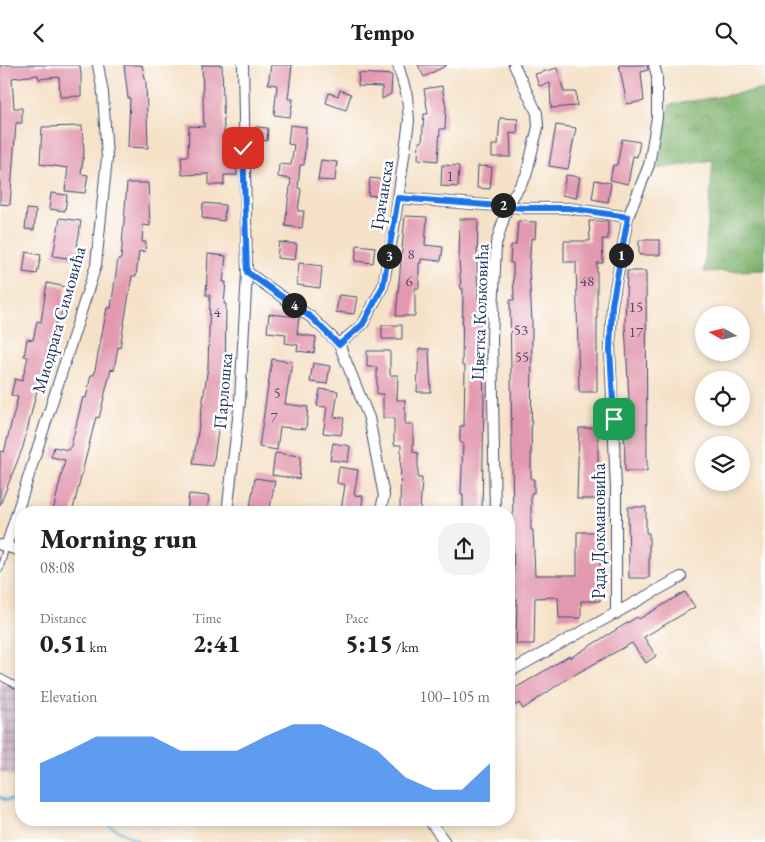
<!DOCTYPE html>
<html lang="en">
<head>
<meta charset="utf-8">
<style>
	:root { --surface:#fff; --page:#f2f2f2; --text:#202124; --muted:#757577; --accent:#1a73e8 }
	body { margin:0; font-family:"EB Garamond",serif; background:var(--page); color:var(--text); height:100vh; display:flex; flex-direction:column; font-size:19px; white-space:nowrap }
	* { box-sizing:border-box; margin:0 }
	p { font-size:16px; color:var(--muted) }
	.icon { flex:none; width:28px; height:28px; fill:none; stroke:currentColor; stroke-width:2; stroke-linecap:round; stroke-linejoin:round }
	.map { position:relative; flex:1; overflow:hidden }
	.drawer { position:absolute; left:15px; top:441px; width:500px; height:320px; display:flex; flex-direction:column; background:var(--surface); border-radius:20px; box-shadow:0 2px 8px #0003 }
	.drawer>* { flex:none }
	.needle { width:32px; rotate:278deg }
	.tools { position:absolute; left:695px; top:241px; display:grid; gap:10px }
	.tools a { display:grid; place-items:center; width:55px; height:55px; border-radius:50%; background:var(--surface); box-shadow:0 2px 8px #0003; font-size:25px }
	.pin { position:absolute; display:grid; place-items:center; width:42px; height:42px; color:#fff; margin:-21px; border-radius:10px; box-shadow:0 2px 8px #0006 }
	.km { position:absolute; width:25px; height:25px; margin:-12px; border-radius:50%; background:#222; color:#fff; font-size:14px; line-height:25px; text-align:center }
	.round { display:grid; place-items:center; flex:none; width:52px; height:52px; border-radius:20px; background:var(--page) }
	.overview { display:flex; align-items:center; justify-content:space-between; height:85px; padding:0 25px }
	h1 { font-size:28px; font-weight:800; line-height:38px }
	.stats { display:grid; grid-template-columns:repeat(3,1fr); gap:8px; height:85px; padding:5px 25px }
	.stats div { display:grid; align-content:center }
	.stats b { font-size:25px; font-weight:800 }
	.stats small { font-size:14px; font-weight:400 }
	.stats p { font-size:14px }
	.chart { height:140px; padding:10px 25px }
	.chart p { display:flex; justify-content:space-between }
	.chart svg { width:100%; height:90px; margin-top:5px; fill:var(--accent); opacity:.7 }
	header { display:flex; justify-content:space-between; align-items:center; height:65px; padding:0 25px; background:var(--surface); font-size:22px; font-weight:800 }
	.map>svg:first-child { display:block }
</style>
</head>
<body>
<header><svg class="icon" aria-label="back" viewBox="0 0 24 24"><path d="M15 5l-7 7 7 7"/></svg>Tempo<svg class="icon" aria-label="search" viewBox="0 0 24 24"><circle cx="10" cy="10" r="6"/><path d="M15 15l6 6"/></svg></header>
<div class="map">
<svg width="765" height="777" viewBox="0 0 765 777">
	<defs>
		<pattern id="industrial-grid" width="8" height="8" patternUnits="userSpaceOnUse" patternTransform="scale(1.25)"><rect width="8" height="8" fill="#d2bdc8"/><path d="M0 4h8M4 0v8" fill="none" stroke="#aa9aa6"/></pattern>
		<pattern id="forest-crowns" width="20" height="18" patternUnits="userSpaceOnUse" patternTransform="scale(1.25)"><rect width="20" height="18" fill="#7db06c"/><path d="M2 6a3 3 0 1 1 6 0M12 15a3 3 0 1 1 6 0" fill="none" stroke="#66905c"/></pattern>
	</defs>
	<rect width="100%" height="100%" fill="#fff"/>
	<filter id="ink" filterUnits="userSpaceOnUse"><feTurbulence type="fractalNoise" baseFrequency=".02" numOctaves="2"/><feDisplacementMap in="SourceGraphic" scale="10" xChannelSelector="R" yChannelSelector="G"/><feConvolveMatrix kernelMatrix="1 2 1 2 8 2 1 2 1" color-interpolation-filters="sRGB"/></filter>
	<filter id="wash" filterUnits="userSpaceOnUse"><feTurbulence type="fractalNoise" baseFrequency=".0096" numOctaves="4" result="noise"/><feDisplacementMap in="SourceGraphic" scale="20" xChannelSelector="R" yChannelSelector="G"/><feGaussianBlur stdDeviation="1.12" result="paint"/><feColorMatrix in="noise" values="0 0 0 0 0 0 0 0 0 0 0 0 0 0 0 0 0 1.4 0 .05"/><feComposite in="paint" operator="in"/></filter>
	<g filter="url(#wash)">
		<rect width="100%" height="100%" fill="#f5e1c7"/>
		<path fill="url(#industrial-grid)" d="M0,615L4,619L21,626V714L0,707Z"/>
		<path fill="url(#forest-crowns)" stroke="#4c7065" d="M765,24V205L704,207L713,95L658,104L669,40Z"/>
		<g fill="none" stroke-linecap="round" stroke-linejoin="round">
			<path stroke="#51a9ce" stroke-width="3" d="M0,732L5,735H21
				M98,755L140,777"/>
		</g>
		<g id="blocks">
			<path fill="#e299af" d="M0,0H80L81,10V31L60,32L59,12L39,14L38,10L12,13L14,43H22V58H16L10,140L0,139Z
				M124,0H142L146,17L148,83L128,82L130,33H128Z
				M202,0H222L224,67H236L237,110H224V120H209V109L182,110L181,91H188L189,61L204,62Z
				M271,0H292L288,34H293L290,52L274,50L277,20L268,19Z
				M418,0H447L424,12Z
				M619,0H647L648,5L641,7L644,36L627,39Z
				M557,3L564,27H576L577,41L551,43L550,18L539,21L535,9Z
				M359,8L392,10L391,29L382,34V22L358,21Z
				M442,21L446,42L445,64H440L438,96L418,94L419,77H422L424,49H428L424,24Z
				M340,25L351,29L346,45L326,38L329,28L338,31Z
				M500,53L518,54L517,69L510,68L511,92H492V80H498Z
				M290,60L306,62L304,100H300L298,123L301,124L298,146H304L302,163L285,161L291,114L278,112L279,99L291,100L294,80L288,79Z
				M556,60L576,63L568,104L549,101Z
				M82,61L84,87L81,109L88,110L85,128L65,126L68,103L40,99L42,62Z
				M255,62L268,63L267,76L254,74Z
				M622,74L640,77L637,92L633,91L628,119L610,115L613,100H617Z
				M321,95L337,97L335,116L318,115Z
				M442,100L459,101L458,122L441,121Z
				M478,101L492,102L490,124L477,123Z
				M566,110L580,112L576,133L562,130Z
				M370,113L386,115L384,132L368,130Z
				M595,115L611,118L608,137L592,134Z
				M127,118H148L150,161L143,160L142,177H146L145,187L139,186L136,211H132L120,283L118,282L114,305L111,304L99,353L96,352L72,448H60L53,446L65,395L51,392L54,382L68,385L71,381L83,332L86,333L91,310H94L107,243H111L118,194H121Z
				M51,128L67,130L65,146L49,144Z
				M203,138L225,140L224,156L202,153Z
				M27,144L36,145L34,165L25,164Z
				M405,151L427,152L425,180L443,182L441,196L421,194V198H419V223H415V251H396Z
				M60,153L81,156L75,194L53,191Z
				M460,154H478L477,204L478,234H481L484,335L482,448H463V429H461L463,378H460V361H464L465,301H462L463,224H461L459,195Z
				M518,156L536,157L535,174L531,173L529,205L532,256L531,414H534V428H531V465H533L535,510H577V467H598L599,492H600V536H581V553H559L558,532L535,533L534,579H516L517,534H514L510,235H514L513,198H510L511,180H516Z
				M589,156H608V174H602L603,198H597V327H579L576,197H564V176H590Z
				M639,175H660V190H639Z
				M279,177L297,179L295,195L277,193Z
				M357,180L375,182L373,198L355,196Z
				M26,187L41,190L37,209L23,207Z
				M208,189L226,191L223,217H226L224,239H226L225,316L213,401L193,399L208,302L210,230H206Z
				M299,198L322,201L320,223L297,220Z
				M627,206H646L647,406H625L624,335H629L625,259Z
				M47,218L66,222L64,234L60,254L57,253L53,273L49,272L42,317H39L23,382L0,440V386L4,387L18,332L11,330L15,314L22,316L28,292L24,291L27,274L33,275L37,256L41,257Z
				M339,230L357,232L354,249L336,247Z
				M269,249L299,252L297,269L316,272L314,288L297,286L298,280L285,278L286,269L267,267Z
				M382,260H402V274H382Z
				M419,284H429L431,327H417Z
				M367,286H390V310H398L397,335H405V359H413V387L418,388V413H422L420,448H400L401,380H394V353H383V329H377V302H367Z
				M272,294L292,297L285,339L308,342L306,364L280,362L277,385L259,382Z
				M313,298L330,301L327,319L310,317Z
				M320,324L338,326L334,352L344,353L341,370L323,368L327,342L317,341Z
				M579,363H598V434H577Z
				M333,378L350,381L348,397L330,395Z
				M275,388L301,391L299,414L272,410Z
				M339,402L358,405L354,430L363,431L361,448L341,445L345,420L337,418Z
				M255,413L275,416L269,448H249Z
				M189,429L209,431L207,448L187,447Z
				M628,442H646V468H649V513H629Z
				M685,527L695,542L644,572L656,591L646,598L632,578L565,615L523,644L519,638L509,644V627L569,591L570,593L637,552L639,554Z"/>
		</g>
	</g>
	<g filter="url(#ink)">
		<use href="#blocks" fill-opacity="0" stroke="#3c4a6e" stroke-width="1"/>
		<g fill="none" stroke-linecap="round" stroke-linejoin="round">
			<defs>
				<path id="lane" d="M0,504L6,482
					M0,612L21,623"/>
				<path id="street" d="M243,0L247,207L312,253L339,279L369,353L384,431L380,448
					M398,133L524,143H568L628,152
					M339,279L363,259L383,221L393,169L409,56L407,31L398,0
					M227,448L240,336L247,207
					M495,448L492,273L496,179L508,140L526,111L538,62L537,48L514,0
					M1,480L21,486
					M6,482L96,200L107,93L103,28L98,0
					M616,549V423L610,284L612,241L628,152L649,100L657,52V11L654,0
					M509,607L681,512
					M429,755L445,777"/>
			</defs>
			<use href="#lane" stroke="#3c4a6e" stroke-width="7"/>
			<use href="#street" stroke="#3c4a6e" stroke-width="12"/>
			<use href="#lane" stroke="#fff" stroke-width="5"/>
			<use href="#street" stroke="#fff" stroke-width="10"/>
		</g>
	</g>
	<g fill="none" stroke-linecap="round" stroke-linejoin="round" filter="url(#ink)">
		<defs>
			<path id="route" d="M243,83L247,207L312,253L339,280L363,259L383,221L398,133L524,143H568L628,152L612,240L610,284L614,354"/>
		</defs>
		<use href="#route" stroke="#fff" stroke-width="10"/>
		<use href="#route" stroke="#1a73e8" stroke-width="6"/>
	</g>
	<g text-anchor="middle" stroke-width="5" stroke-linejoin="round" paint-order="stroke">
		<g font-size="15" fill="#4d4a72">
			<text x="450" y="116">1</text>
			<text x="411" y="194">8</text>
			<text x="409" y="221">6</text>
			<text x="587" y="221">48</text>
			<text x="636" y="247">15</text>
			<text x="217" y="252">4</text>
			<text x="521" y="270">53</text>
			<text x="636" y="272">17</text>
			<text x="522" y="297">55</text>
			<text x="277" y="333">5</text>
			<text x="274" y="357">7</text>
		</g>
		<g font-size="18" fill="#1b2f5e" stroke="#fff">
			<text transform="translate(382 130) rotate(-81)" y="6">Грачанска</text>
			<text transform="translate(480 247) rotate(-88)" y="6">Цветка Кољковића</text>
			<text transform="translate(59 255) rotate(-74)" y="6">Миодрага Симовића</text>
			<text transform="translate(223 326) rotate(-85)" y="6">Парлошка</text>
			<text transform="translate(599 466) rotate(-90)" y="6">Рада Докмановића</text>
		</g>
	</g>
</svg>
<div class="tools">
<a><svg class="needle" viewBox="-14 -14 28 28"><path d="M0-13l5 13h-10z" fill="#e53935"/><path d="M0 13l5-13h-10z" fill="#757577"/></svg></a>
<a><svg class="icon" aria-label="locate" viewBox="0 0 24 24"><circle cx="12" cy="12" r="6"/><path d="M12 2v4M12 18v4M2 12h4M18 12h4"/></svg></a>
<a><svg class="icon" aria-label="layers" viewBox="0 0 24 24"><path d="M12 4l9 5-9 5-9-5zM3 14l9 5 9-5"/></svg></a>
</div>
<div class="pin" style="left:614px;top:354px;background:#1e9e55"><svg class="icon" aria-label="arrive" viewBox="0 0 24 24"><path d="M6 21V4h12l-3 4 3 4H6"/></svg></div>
<div class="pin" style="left:243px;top:83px;background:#d93025"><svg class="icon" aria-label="check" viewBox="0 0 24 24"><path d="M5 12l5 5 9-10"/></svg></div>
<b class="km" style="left:621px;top:190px">1</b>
<b class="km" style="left:503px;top:140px">2</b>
<b class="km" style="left:389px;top:191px">3</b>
<b class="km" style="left:294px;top:240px">4</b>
<section class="drawer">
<div class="overview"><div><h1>Morning run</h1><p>08:08</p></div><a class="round"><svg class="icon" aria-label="share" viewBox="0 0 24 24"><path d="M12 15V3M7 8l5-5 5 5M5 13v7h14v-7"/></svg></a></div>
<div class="stats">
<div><p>Distance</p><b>0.51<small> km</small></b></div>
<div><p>Time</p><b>2:41</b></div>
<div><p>Pace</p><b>5:15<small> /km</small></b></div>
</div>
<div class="chart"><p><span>Elevation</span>100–105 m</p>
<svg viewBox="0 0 160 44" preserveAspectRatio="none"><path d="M0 44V25L10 19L20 12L30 12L40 12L50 19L60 19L70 19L80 12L90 6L100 6L110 12L120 19L130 32L140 38L150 38L160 25V44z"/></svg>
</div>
</section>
</div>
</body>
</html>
